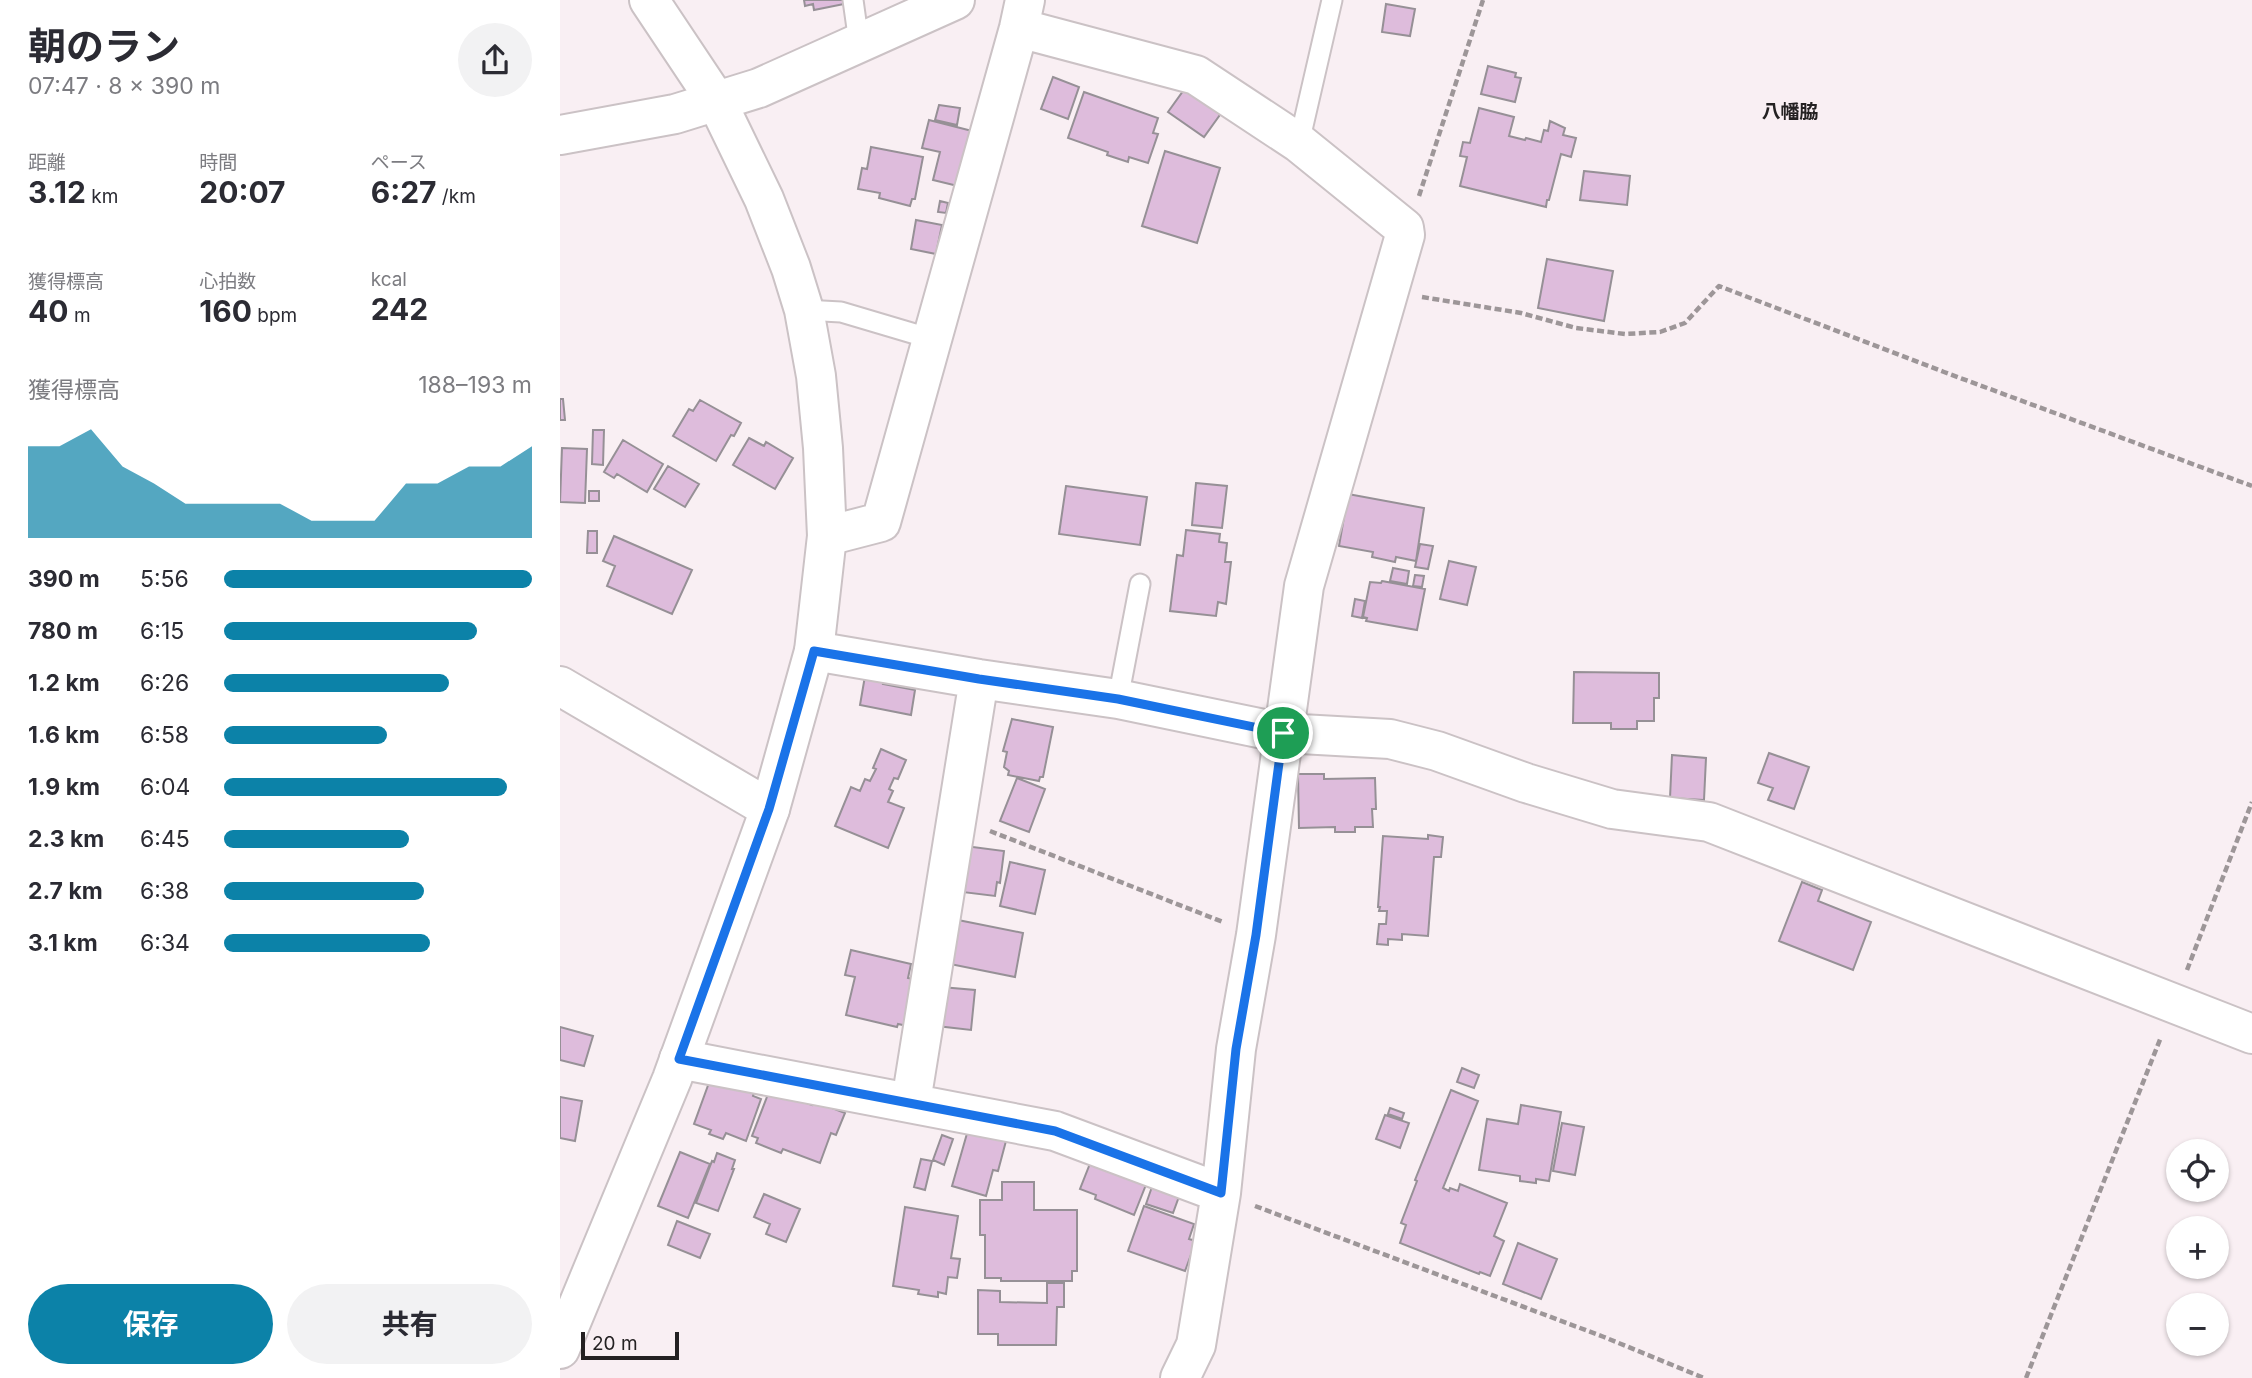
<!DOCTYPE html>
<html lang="ja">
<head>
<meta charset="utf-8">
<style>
	:root { --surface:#fff; --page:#f2f2f3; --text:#2b2b33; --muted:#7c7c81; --accent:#0c82a8 }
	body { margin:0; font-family:Inter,"Noto Sans JP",sans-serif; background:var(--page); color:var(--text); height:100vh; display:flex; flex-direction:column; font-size:26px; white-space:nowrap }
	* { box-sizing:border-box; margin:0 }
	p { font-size:23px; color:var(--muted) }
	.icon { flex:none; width:38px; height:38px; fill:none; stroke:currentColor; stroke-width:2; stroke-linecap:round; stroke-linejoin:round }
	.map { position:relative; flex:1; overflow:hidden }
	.panel { display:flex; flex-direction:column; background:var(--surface); width:560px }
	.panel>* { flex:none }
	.tools { position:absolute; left:1606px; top:1139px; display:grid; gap:14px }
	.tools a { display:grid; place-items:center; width:63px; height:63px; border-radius:50%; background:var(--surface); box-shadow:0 2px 5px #0004; font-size:35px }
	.scale { position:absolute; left:21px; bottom:18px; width:98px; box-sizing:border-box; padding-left:7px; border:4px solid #242122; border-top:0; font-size:19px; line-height:24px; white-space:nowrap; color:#242122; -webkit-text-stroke:5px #f9eff3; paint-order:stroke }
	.pin { position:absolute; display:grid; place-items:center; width:60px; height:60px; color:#fff; margin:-30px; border:4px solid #fff; border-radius:50%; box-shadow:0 2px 7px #0007 }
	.round { display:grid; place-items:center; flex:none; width:74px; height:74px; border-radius:37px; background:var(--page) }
	.head { display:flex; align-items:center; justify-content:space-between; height:119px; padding:0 28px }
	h1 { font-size:38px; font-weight:700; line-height:52px }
	.metrics { display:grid; grid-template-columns:repeat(3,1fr); gap:10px; height:119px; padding:7px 28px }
	.metrics div { display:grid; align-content:center }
	.metrics b { font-size:30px; font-weight:700 }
	.metrics small { font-size:19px; font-weight:400 }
	.metrics p { font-size:19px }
	.chart { height:196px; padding:14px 28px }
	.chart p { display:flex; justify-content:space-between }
	.chart svg { width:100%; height:126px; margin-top:7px; fill:var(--accent); opacity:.7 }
	.button { display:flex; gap:14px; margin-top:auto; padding:14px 28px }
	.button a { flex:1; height:80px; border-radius:42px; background:var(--accent); color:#fff; font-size:28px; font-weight:700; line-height:80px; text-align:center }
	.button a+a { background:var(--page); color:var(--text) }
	ul { padding:0 28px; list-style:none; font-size:23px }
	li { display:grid; grid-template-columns:112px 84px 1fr; align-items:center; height:52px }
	li i { height:18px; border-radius:9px; background:var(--accent) }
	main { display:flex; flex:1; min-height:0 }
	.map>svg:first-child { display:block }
</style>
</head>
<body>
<main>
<section class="panel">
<div class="head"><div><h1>朝のラン</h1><p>07:47 · 8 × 390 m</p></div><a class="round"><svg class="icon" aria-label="share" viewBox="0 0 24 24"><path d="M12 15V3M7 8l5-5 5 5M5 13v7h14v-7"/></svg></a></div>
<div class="metrics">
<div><p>距離</p><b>3.12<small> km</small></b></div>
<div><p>時間</p><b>20:07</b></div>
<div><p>ペース</p><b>6:27<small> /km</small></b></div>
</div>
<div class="metrics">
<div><p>獲得標高</p><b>40<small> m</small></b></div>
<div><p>心拍数</p><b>160<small> bpm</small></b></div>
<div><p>kcal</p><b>242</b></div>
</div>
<div class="chart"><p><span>獲得標高</span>188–193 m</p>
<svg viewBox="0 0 160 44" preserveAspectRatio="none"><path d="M0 44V12L10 12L20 6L30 19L40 25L50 32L60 32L70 32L80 32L90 38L100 38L110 38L120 25L130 25L140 19L150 19L160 12V44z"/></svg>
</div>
<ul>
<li><b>390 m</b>5:56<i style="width:100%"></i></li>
<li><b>780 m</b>6:15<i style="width:82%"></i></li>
<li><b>1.2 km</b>6:26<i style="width:73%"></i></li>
<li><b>1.6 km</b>6:58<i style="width:53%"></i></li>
<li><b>1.9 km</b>6:04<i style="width:92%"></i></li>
<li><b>2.3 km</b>6:45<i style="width:60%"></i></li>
<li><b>2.7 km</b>6:38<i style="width:65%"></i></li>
<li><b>3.1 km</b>6:34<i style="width:67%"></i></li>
</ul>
<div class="button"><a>保存</a><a>共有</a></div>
</section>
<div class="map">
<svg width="1692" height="1378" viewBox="0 0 1692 1378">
	<rect width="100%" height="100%" fill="#f9eff3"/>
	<path fill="#debcdc" stroke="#969096" stroke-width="2" d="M244,0H283L284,4L254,10L253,4L245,6Z
		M826,4L855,9L850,36L822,32Z
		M928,66L956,73L955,77L961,78L955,102L921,94Z
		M493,77L519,87L508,119L481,109Z
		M626,87L662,112L644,137L608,112Z
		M524,92L598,118L593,133L598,134L588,163L569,157L568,162L547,155L548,152L508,138Z
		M379,105L400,108L397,125L375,120Z
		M919,108L954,117L949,136L965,140L966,138L981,142L984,130L988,131L990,121L1005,128L1003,135L1016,138L1011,157L1001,154L989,200H987L986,207L900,186L907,157L900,156L903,142L910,143Z
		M369,120L416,132L402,187L373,180L380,152L362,148Z
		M311,147L363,157L355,199H352L350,206L319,198L320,193L298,189L302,168L307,169Z
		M605,151L660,168L637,243L582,226Z
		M1024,171L1070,176L1067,205L1020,200Z
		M380,201L388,203L386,213L378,212Z
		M356,220L382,225L376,254L351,249Z
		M987,259L1053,271L1044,321L978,308Z
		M0,399H3L5,420H0Z
		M140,400L181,423L174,436L171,435L156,461L113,436L129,409L133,411Z
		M33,430H44L43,465L32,464Z
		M189,438L204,446L206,442L233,458L215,489L173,465Z
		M63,440L103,464L87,492L57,474L54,478L44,472Z
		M2,448L27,449L25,503L0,502Z
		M108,466L139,484L125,507L94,489Z
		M636,483L667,486L662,528L632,525Z
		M506,486L587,497L580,545L499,534Z
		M29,491H39V501H29Z
		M788,494L864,508L856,561L836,557L835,562L812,557L813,552L779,546Z
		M626,530L660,534L659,542L667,543L665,562H671L666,604L658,602L656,616L610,611L617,555L623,556Z
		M28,531H37V553H27Z
		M54,536L132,570L112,614L47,586L55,566L43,561Z
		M860,544L873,546L868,569L855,567Z
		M889,561L916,567L907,605L880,599Z
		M833,568L849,571L847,584L830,581Z
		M855,575L864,576L862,587L853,586Z
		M822,581L865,589L857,630L806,621L807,618L803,617L810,582L821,583Z
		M795,599L805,601L802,618L792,616Z
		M1014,672L1099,673V698H1094V721H1077V729H1051V723H1013Z
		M305,676L324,680L323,684L355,690L351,715L300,705Z
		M452,719L493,727L483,777H480L479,781L448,775L449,771L444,767L447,752L443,751Z
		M321,749L346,760L338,779L334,778L329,789L333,791L328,802L344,808L328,848L275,826L291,787L300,791L305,779L310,781L316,769L313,768Z
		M1209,753L1249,767L1234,809L1208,800L1213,788L1198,783Z
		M1112,755L1146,758L1144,800L1110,798Z
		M738,774H764V779L815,778L816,809H812L813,827H795V832H775V827L739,828Z
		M457,778L485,789L469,832L440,821Z
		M868,835L883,837L881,857H874L868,936L842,934V940L828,939V945L817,944L819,924H826L827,911H819L820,907H818L823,836L868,839Z
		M405,846L444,851L440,883L437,882L435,896L394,891Z
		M450,862L485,870L475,914L440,906Z
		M1242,882L1262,890L1258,901L1311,922L1293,970L1219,941Z
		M398,920L463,933L455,977L390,964Z
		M291,950L351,964L348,978L357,980L352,1027L338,1024L337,1027L286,1015L295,977L285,975Z
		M381,987L415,990L411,1030L377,1026Z
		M0,1027L33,1036L24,1066L0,1060Z
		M902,1068L919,1075L914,1088L897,1082Z
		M150,1080L194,1092L193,1096L201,1099L186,1141L166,1133L163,1139L149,1134L151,1130L134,1124Z
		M210,1089L252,1105L254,1101L285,1113L276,1135L271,1133L260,1163L223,1149L221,1153L196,1143L198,1138L192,1136Z
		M891,1090L918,1101L883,1188L889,1191L890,1188L898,1191L900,1184L947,1203L934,1236L944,1241L930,1276L920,1272L919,1274L840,1243L846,1225L841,1223L857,1181L855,1180Z
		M0,1097L22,1101L15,1141L0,1138Z
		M961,1105L1001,1112L989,1181L976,1179V1183L960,1181V1176L919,1170L927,1119L958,1124Z
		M830,1108L844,1113L842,1119L828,1114Z
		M825,1115L849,1123L840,1148L816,1139Z
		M1002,1123L1024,1127L1015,1175L993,1171Z
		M408,1130L446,1141L438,1171L433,1170L426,1196L392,1186Z
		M382,1135L393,1139L384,1165L373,1160Z
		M120,1152L150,1164L128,1218L98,1206Z
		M157,1153L175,1160L172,1169H174L158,1211L136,1203L152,1161L154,1162Z
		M533,1156L589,1177L574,1215L535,1199L536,1195L520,1189Z
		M361,1159L372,1161L365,1190L354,1187Z
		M594,1181L621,1191L613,1213L586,1204Z
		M442,1182H474V1210H517V1271H512V1281H441V1278H425V1235H420V1200H442Z
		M204,1194L240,1209L226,1242L206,1234L210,1224L194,1217Z
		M584,1206L634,1224L629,1239L636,1241L625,1271L568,1251Z
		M345,1207L398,1216L391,1258L400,1259L397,1278L388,1277L386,1294L378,1292V1297L358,1294L359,1290L333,1286Z
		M117,1221L150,1234L140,1258L108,1245Z
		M958,1243L997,1259L981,1299L943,1284Z
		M487,1283H504V1307H497L496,1345H438V1334H418V1290L440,1291V1302L487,1303Z"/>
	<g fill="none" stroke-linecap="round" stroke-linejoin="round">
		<defs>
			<path id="service" d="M293,0L299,43
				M739,143L772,0
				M244,310L281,312L372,339
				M558,699L580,584"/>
			<path id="minor" d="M459,28L636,75L739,143L844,228L845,235L744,586L696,935L676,1049L661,1193L636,1345L620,1378
				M0,135L115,114L199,88L395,0
				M267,536L321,522L459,28L465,0
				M254,651L419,679L558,699L723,733L830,739L877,751L966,783L1052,809L1149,822L1692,1034
				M0,686L210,809
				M119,1059L495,1131L661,1193
				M351,1102L419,679"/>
			<path id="tertiary" d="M0,1349L112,1079L210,809L254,651L267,536L263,448L256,376L244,310L231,268L204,199L157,102L89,0"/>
		</defs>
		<use href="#service" stroke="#cbc2c5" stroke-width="23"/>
		<use href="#minor" stroke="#cbc2c5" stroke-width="42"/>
		<use href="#tertiary" stroke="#cbc2c5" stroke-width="42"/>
		<path stroke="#9d9698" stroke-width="4.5" stroke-dasharray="7 3.5" stroke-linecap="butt" d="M859,196L923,0
			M862,297L961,313L1016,328L1065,334L1100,332L1125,323L1159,286L1384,372L1692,486
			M430,831L663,922
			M1627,970L1692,802
			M695,1206L1044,1337L1144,1378
			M1466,1378L1601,1037"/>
		<use href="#service" stroke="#fff" stroke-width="19"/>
		<use href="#minor" stroke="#fff" stroke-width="38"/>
		<use href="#tertiary" stroke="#fff" stroke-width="38"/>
	</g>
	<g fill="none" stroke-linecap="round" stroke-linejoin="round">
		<defs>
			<path id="route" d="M254,651L419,679L558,699L723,733L696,935L676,1049L661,1193L495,1131L119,1059L209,809Z"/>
		</defs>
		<use href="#route" stroke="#fff" stroke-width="14"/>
		<use href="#route" stroke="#1a73e8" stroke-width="9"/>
	</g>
	<g text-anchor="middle" stroke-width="5" stroke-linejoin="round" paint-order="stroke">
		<g font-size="19" font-weight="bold" fill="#242122" stroke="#f9eff3">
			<text x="1230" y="118">八幡脇</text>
		</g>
	</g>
</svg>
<div class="tools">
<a><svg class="icon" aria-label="locate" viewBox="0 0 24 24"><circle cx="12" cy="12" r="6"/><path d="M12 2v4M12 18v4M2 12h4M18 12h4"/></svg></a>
<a>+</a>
<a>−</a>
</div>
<div class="scale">20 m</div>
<div class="pin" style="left:723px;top:733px;background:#1e9e55"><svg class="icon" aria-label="arrive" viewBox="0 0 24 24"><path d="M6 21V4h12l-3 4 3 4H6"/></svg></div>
</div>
</main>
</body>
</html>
